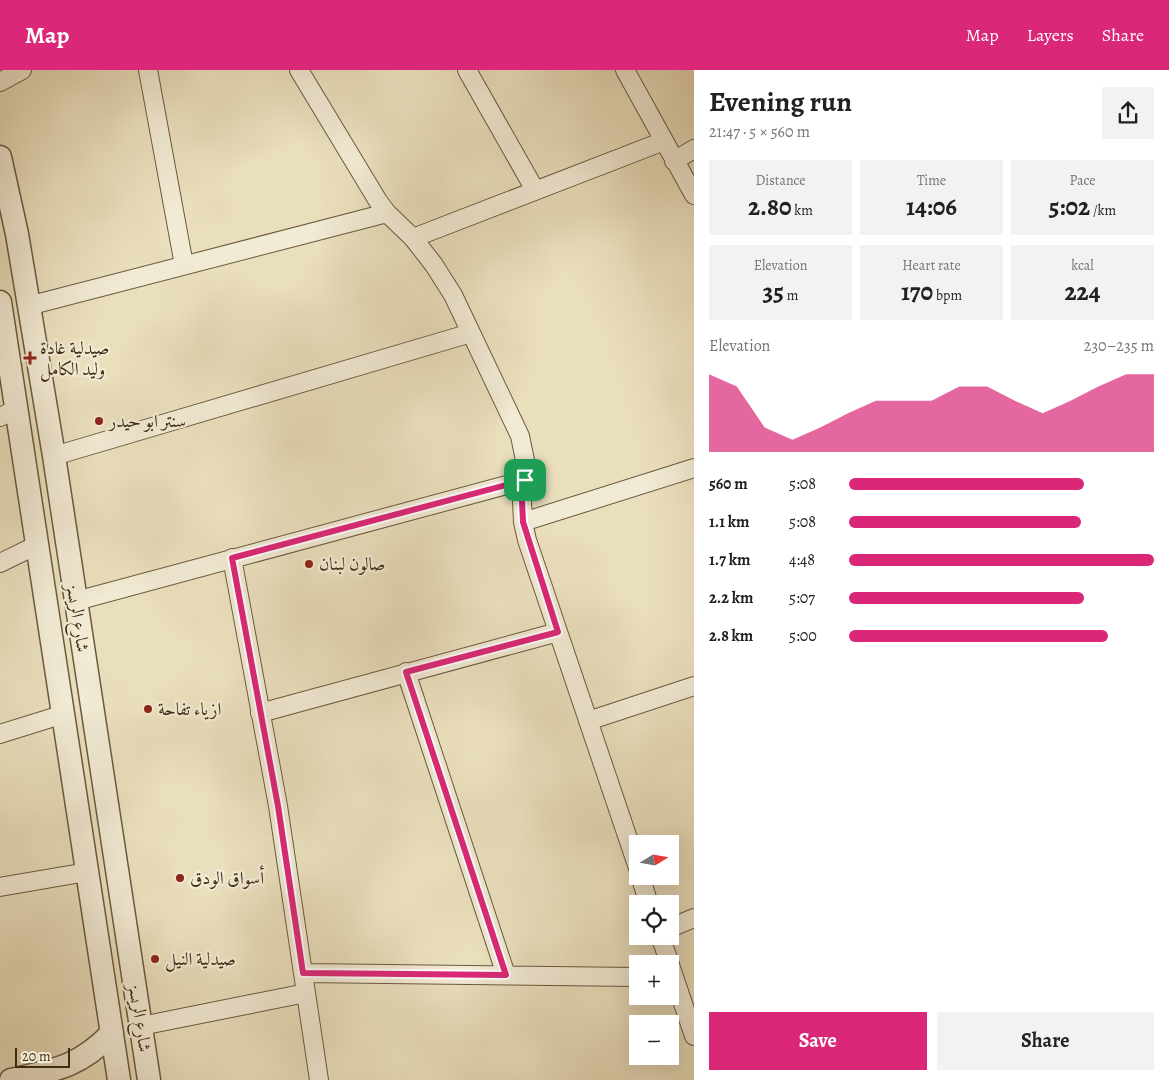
<!DOCTYPE html>
<html lang="en">
<head>
<meta charset="utf-8">
<style>
	:root { --surface:#fff; --page:#f2f2f2; --text:#202124; --muted:#757577; --accent:#db2777 }
	body { margin:0; font-family:Alegreya,Amiri,serif; background:var(--page); color:var(--text); height:100vh; display:flex; flex-direction:column; font-size:19px; white-space:nowrap }
	* { box-sizing:border-box; margin:0 }
	p { font-size:16px; color:var(--muted) }
	.icon { flex:none; width:28px; height:28px; fill:none; stroke:currentColor; stroke-width:2; stroke-linecap:round; stroke-linejoin:round }
	.map { position:relative; flex:1; overflow:hidden }
	.drawer { display:flex; flex-direction:column; background:var(--surface); width:475px }
	.drawer>* { flex:none }
	.needle { width:32px; rotate:79deg }
	.fabs { position:absolute; left:629px; top:765px; display:grid; gap:10px }
	.fabs a { display:grid; place-items:center; width:50px; height:50px; border-radius:0px; background:var(--surface); box-shadow:0 5px 20px #0002; font-size:25px }
	.scale { position:absolute; left:15px; bottom:12px; width:55px; box-sizing:border-box; padding-left:5px; border:2px solid #402c12; border-top:0; font-size:14px; line-height:18px; white-space:nowrap; color:#402c12; -webkit-text-stroke:4px #f1ead4; paint-order:stroke }
	.pin { position:absolute; display:grid; place-items:center; width:42px; height:42px; color:#fff; margin:-21px; border-radius:10px; box-shadow:0 2px 8px #0006 }
	.round { display:grid; place-items:center; flex:none; width:52px; height:52px; border-radius:0px; background:var(--page) }
	.summary { display:flex; align-items:center; justify-content:space-between; height:85px; padding:0 15px }
	h1 { font-size:28px; font-weight:700; line-height:38px }
	.figures { display:grid; grid-template-columns:repeat(3,1fr); gap:8px; height:85px; padding:5px 15px }
	.figures div { display:grid; align-content:center; border-radius:0px; background:var(--page); text-align:center }
	.figures b { font-size:25px; font-weight:700 }
	.figures small { font-size:14px; font-weight:400 }
	.figures p { font-size:14px }
	.chart { height:140px; padding:10px 15px }
	.chart p { display:flex; justify-content:space-between }
	.chart svg { width:100%; height:90px; margin-top:5px; fill:var(--accent); opacity:.7 }
	.action { display:flex; gap:10px; margin-top:auto; padding:10px 15px }
	.action a { flex:1; height:58px; border-radius:0px; background:var(--accent); color:#fff; font-size:20px; font-weight:700; line-height:58px; text-align:center }
	.action a+a { background:var(--page); color:var(--text) }
	ul { padding:0 15px; list-style:none; font-size:16px }
	li { display:grid; grid-template-columns:80px 60px 1fr; align-items:center; height:38px }
	li i { height:12px; border-radius:6px; background:var(--accent) }
	header { display:flex; align-items:center; gap:30px; box-sizing:border-box; height:70px; padding:0 25px; background:var(--accent); color:#fff }
	header strong { font-size:24px }
	nav { display:flex; gap:28px; margin-inline-start:auto; font-size:18px }
	main { display:flex; flex:1; min-height:0 }
	.map>svg:first-child { display:block }
</style>
</head>
<body>
<header>
<strong>Map</strong>
<nav><a>Map</a><a>Layers</a><a>Share</a></nav>
</header>
<main>
<div class="map">
<svg width="694" height="1010" viewBox="0 0 694 1010">
	<rect width="100%" height="100%" fill="#eadfbd"/>
	<filter id="stains"><feTurbulence type="fractalNoise" baseFrequency=".004" numOctaves="4"/><feColorMatrix values="0 0 0 0 .2 0 0 0 0 .09 0 0 0 0 .02 0 0 0 .5 -.17"/></filter>
	<radialGradient id="worn" r=".72"><stop offset=".6" stop-color="#630" stop-opacity="0"/><stop offset="1" stop-color="#630" stop-opacity=".3"/></radialGradient>
	<g fill="none" stroke-linecap="round" stroke-linejoin="round">
		<defs>
			<path id="minor" d="M148,0L184,195
				M299,0L378,131L387,143L413,168L434,195L453,225L520,366L526,395L522,431L523,452L527,470L638,798
				M467,0L535,120
				M625,0L694,125
				M0,12L22,0
				M674,91L694,79
				M413,168L664,71
				M28,236L387,143
				M0,347L17,339
				M54,386L471,263
				M523,452L694,398
				M232,488L278,736L319,1010
				M0,493L37,475
				M76,531L525,410
				M406,602L506,905
				M260,643L558,562
				M588,651L694,616
				M0,664L64,644
				M640,806L649,834
				M0,817L87,802
				M670,858L694,848
				M660,866L670,894
				M670,895L694,966
				M303,903L638,907
				M141,956L306,923"/>
			<path id="tertiary" d="M0,87L17,164L54,386L149,1010
				M0,232L119,1010
				M11,1010C56,1000 79,997 112,963"/>
		</defs>
		<use href="#minor" stroke="#6a593d" stroke-width="20"/>
		<use href="#tertiary" stroke="#6a593d" stroke-width="25"/>
		<use href="#minor" stroke="#f1ead4" stroke-width="18"/>
		<use href="#tertiary" stroke="#f1ead4" stroke-width="22"/>
	</g>
	<g fill="none" stroke-linecap="round" stroke-linejoin="round">
		<defs>
			<path id="route" d="M525,410L522,431L523,452L558,562L406,602L506,905L303,903L278,736L232,488Z"/>
		</defs>
		<use href="#route" stroke="#fff" stroke-width="10"/>
		<use href="#route" stroke="#db2777" stroke-width="6"/>
	</g>
	<g fill="#8f2418" stroke="#f1ead4" stroke-width="2">
		<path d="M27.5 280.5h5v5h5v5h-5v5h-5v-5h-5v-5h5z"/>
		<circle cx="99" cy="351" r="5"/>
		<circle cx="309" cy="494" r="5"/>
		<circle cx="148" cy="639" r="5"/>
		<circle cx="180" cy="808" r="5"/>
		<circle cx="155" cy="889" r="5"/>
	</g>
	<g text-anchor="middle" stroke-width="4.5" stroke-linejoin="round" paint-order="stroke">
		<g font-size="18" fill="#402c12" stroke="#f1ead4" text-anchor="start">
			<text x="40" y="284">صيدلية غادة<tspan x="40" dy="21">وليد الكامل</tspan></text>
			<text x="109" y="357">سنتر ابو حيدر</text>
			<text x="319" y="500">صالون لبنان</text>
			<text x="158" y="645">ازياء تفاحة</text>
			<text x="190" y="814">أسواق الودق</text>
			<text x="165" y="895">صيدلية النيل</text>
		</g>
		<g font-size="18" fill="#402c12" stroke="#f1ead4">
			<text transform="translate(78 548) rotate(81)" y="6">شارع الريسز</text>
			<text transform="translate(140 948) rotate(81)" y="6">شارع الريسز</text>
		</g>
	</g>
	<rect width="100%" height="100%" filter="url(#stains)"/>
	<rect width="100%" height="100%" fill="url(#worn)"/>
</svg>
<div class="fabs">
<a><svg class="needle" viewBox="-14 -14 28 28"><path d="M0-13l5 13h-10z" fill="#e53935"/><path d="M0 13l5-13h-10z" fill="#757577"/></svg></a>
<a><svg class="icon" aria-label="locate" viewBox="0 0 24 24"><circle cx="12" cy="12" r="6"/><path d="M12 2v4M12 18v4M2 12h4M18 12h4"/></svg></a>
<a>+</a>
<a>−</a>
</div>
<div class="scale">20 m</div>
<div class="pin" style="left:525px;top:410px;background:#1e9e55"><svg class="icon" aria-label="arrive" viewBox="0 0 24 24"><path d="M6 21V4h12l-3 4 3 4H6"/></svg></div>
</div>
<section class="drawer">
<div class="summary"><div><h1>Evening run</h1><p>21:47 · 5 × 560 m</p></div><a class="round"><svg class="icon" aria-label="share" viewBox="0 0 24 24"><path d="M12 15V3M7 8l5-5 5 5M5 13v7h14v-7"/></svg></a></div>
<div class="figures">
<div><p>Distance</p><b>2.80<small> km</small></b></div>
<div><p>Time</p><b>14:06</b></div>
<div><p>Pace</p><b>5:02<small> /km</small></b></div>
</div>
<div class="figures">
<div><p>Elevation</p><b>35<small> m</small></b></div>
<div><p>Heart rate</p><b>170<small> bpm</small></b></div>
<div><p>kcal</p><b>224</b></div>
</div>
<div class="chart"><p><span>Elevation</span>230–235 m</p>
<svg viewBox="0 0 160 44" preserveAspectRatio="none"><path d="M0 44V6L10 12L20 32L30 38L40 32L50 25L60 19L70 19L80 19L90 12L100 12L110 19L120 25L130 19L140 12L150 6L160 6V44z"/></svg>
</div>
<ul>
<li><b>560 m</b>5:08<i style="width:77%"></i></li>
<li><b>1.1 km</b>5:08<i style="width:76%"></i></li>
<li><b>1.7 km</b>4:48<i style="width:100%"></i></li>
<li><b>2.2 km</b>5:07<i style="width:77%"></i></li>
<li><b>2.8 km</b>5:00<i style="width:85%"></i></li>
</ul>
<div class="action"><a>Save</a><a>Share</a></div>
</section>
</main>
</body>
</html>
